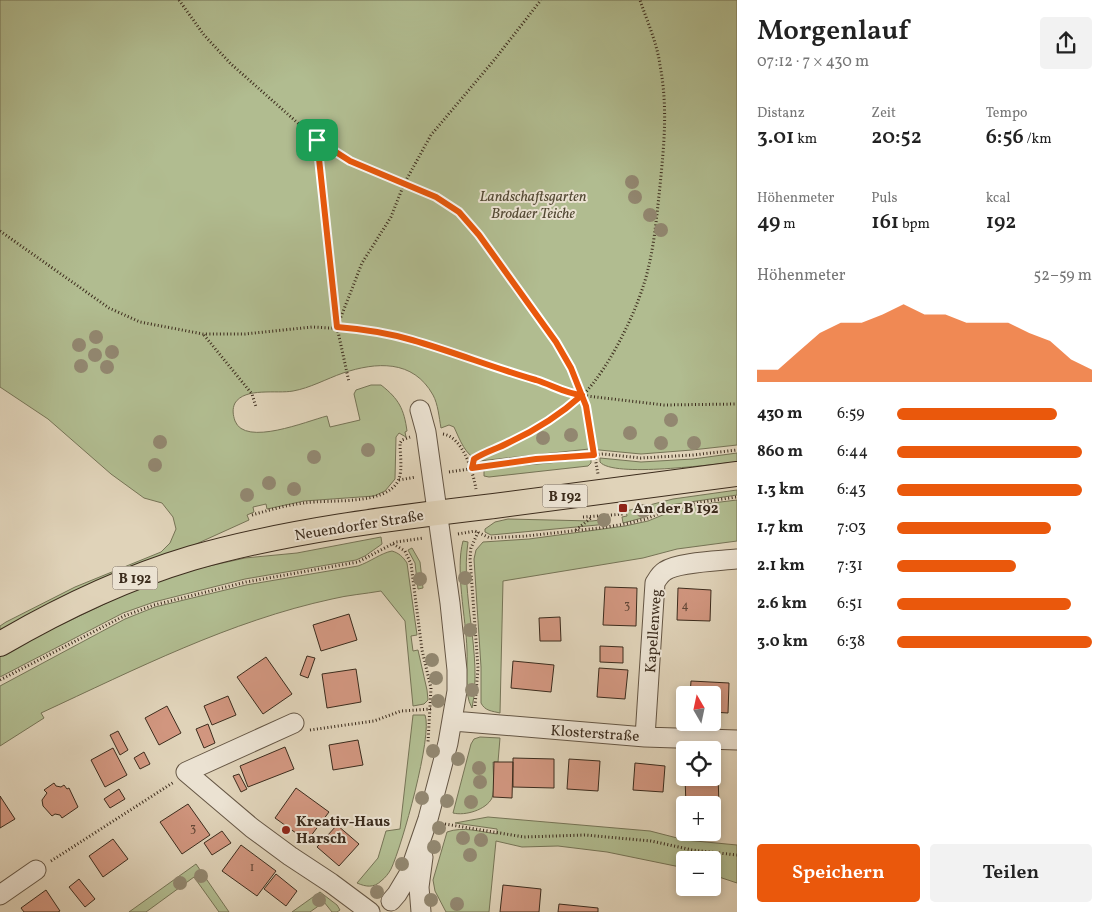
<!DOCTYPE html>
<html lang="de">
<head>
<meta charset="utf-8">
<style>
	:root { --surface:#fff; --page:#f2f2f2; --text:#222; --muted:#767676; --accent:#ea580c }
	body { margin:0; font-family:Vollkorn,serif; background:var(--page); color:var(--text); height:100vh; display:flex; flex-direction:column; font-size:19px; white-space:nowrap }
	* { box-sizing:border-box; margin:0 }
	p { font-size:16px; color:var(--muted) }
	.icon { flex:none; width:28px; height:28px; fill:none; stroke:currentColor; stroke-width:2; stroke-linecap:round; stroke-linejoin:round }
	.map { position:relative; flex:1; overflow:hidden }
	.drawer { display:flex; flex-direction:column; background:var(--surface); width:375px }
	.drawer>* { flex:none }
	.needle { width:32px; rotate:351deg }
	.buttons { position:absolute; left:676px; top:686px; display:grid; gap:10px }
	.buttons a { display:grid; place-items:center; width:45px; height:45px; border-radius:5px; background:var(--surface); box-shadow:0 2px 8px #0003; font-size:25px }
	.pin { position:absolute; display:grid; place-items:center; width:42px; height:42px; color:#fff; margin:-21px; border-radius:10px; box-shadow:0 2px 8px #0006 }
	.round { display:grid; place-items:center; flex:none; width:52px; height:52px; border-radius:5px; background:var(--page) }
	.headline { display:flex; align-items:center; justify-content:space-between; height:85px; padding:0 20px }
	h1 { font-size:28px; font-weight:600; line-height:38px }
	.figures { display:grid; grid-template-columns:repeat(3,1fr); gap:8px; height:85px; padding:5px 20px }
	.figures div { display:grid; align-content:center }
	.figures b { font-size:21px; font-weight:600 }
	.figures small { font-size:14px; font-weight:400 }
	.figures p { font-size:14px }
	.chart { height:140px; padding:10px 20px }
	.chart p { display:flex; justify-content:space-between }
	.chart svg { width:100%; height:90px; margin-top:5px; fill:var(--accent); opacity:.7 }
	.button { display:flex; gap:10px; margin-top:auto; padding:10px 20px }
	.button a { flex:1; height:58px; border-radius:5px; background:var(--accent); color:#fff; font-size:20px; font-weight:600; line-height:58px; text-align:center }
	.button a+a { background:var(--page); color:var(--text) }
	ul { padding:0 20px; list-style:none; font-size:16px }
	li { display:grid; grid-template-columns:80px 60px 1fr; align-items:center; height:38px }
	li i { height:12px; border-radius:6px; background:var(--accent) }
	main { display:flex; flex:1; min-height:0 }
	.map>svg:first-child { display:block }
</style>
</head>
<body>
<main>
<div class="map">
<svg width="737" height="912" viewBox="0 0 737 912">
	<rect width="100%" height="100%" fill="#e0d3b9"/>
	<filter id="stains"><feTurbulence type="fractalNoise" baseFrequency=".004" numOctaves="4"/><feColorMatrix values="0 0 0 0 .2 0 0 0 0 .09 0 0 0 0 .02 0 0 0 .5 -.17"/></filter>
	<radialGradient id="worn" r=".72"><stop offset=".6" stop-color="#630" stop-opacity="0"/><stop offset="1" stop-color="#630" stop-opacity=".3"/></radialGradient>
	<path fill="#b1bc90" stroke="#767456" d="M0,0H737V445L692,450L641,454L589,449L479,461C465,455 460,440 454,427L449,425L441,428C439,417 438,404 433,395C413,359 376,362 343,373C326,379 310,388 293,391C277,394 245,387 235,403C232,409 233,415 235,421C245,447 307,421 327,416L330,427L360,420L354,394L356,390L371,385H381C399,399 404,409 407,431L405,432L406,437L399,433L396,437L395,479L385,491L374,496L304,501L267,509L266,504L253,507L254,512L247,515L249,520L0,633V626L6,622L75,587L161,552L170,543L176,529L173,517L162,503L144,498L111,474L48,419L0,387Z
		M737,453V462C714,464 613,478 600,462V458L641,462L693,459Z
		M591,459V463L588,466L489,477L484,476V469Z
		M737,490V495L670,505L642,518L623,523L622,517L627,516L626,511L673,499Z
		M737,500V541L677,549L643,558L503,581L500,713C492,711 485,711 481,703V667L474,559L476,550L483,542L529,539L625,526L648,521L675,510L696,505Z
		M508,519L592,521L608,519V524L491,535L485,532V529L495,522Z
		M381,537L382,544L365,556L356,560L245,579L154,602L123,613L0,677V656L21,644L140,587L178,573L245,558L297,553Z
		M463,541L468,542C460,596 483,654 472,708C463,692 468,667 467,650C466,618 455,570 463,541Z
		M412,548L420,562L423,588L418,589L415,563L408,550Z
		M392,551C399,553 403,557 407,563L417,635L411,636L413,651L418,650L427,690L428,700L424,704L413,706L405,621L381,591C364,594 348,595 332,599C230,621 136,669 41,713L44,718L0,746V686L125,619L155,607L246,585L358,566C370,562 381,553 392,551Z
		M413,715H425C433,735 402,846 391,869C389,873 385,878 381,881C374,888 366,887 357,883L378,858L386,831L400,829Z
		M480,737L500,738L498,762H493C493,770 495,791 492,798C486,810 465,816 453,813L471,744L474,739Z
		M488,817L650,831L685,840L737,845V883L713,875L712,860H685V868L607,852L558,846L522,847L496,841L489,912H446L435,891L433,880L447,832C463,826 481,832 497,834V829L455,823Z
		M196,864L229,912H219L194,877L146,912H129Z
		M320,892L337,905L340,910L337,912H332L324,902L310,912H292Z"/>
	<path fill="#d1967f" stroke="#3c2c1d" d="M605,587L637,588L636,626L603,625Z
		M678,588L711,590L710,621L677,620Z
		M349,614L357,640L321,651L313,625Z
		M560,617L561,641H540L539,618Z
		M600,646L623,647V663L600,662Z
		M307,656L315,658L308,678L300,675Z
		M266,657L292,694L263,714L237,677Z
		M513,661L554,665L551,692L511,688Z
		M599,668L628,670L625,699L597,697Z
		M356,669L361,702L327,708L322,674Z
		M691,681L729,683L728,713L712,712V695H690Z
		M228,696L236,715L212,725L204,706Z
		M167,706L181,733L159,745L145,718Z
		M208,724L215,743L204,748L196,729Z
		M118,731L128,750L120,755L110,735Z
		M358,740L363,765L333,770L329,745Z
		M285,747L294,769L248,787L240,766Z
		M113,748L127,775L105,787L91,760Z
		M144,752L150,764L140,769L134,758Z
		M513,758L554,759V788L513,787Z
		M569,759L600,761L598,791L567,789Z
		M494,762H513L512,798L493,797Z
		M635,763L665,766L663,792L633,790Z
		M239,774L247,789L241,792L233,776Z
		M712,775H718L719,805H686L685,778H712Z
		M54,783L56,786L61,787L64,785L67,789L69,788L78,807L62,818L60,815L55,814L52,816L43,806L42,800L47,793L44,790Z
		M296,788L329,812L307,841L275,818Z
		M119,789L125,799L110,808L104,799Z
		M0,796L15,819L0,828Z
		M188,804L210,835L182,854L160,822Z
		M337,825L359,844L339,866L317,847Z
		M222,831L231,843L212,855L204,843Z
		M113,839L128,859L103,877L89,856Z
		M241,845L276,871L257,896L222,871Z
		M276,874L297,891L286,906L264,889Z
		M79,879L95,899L85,907L69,887Z
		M503,885L541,889L539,912H500Z
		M46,890L60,911L58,912H24L21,908Z
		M559,904L598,908V912H558Z"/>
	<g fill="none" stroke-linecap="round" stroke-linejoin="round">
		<defs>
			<path id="minor" d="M453,721L645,737L737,740
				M294,723L186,772L252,828L290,856L331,883L370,912
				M645,737L655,583C658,578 660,574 665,571C678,562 720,561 737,559
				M0,895L36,870
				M391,901L397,894L409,874L428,819L448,743L457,691V670L450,603L426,432L420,410
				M421,912L419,887L423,857"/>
			<path id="major" d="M0,644C60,609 125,578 192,558C290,530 393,518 494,506C575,496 656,485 737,474"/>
		</defs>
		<use href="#minor" stroke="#655644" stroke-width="21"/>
		<use href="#major" stroke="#3c2c1d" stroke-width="26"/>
		<path stroke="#3c2c1d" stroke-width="3" stroke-dasharray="1 2.5" stroke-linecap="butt" d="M179,0L204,35L231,64L317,140L350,161L436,197L459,212L479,235L556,342L571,368L586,406L598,474
			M317,140L337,327L349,382
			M0,231L109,308L140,322L203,334H245L312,327L365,330L412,340L497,369L547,383L570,394L664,405L737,404
			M337,327L362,263L391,217L404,184L431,135L495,59L541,0
			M204,335L252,394L256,407
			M443,434C463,437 473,472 476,489
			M472,467L475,459C486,452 497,449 509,443C534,432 562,415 582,396C610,368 641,304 649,265C655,239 657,213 660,186C664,144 668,108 660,65C657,43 647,21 640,0
			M449,472L536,459L603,454L641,458L693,455L737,450
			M399,480L416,477
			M252,515C269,510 287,505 304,503C329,499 385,506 398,481C403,471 400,454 400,443L402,440L410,437
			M583,517L624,514
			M576,530L591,518
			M458,534L475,531L490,538L526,536L600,528L625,524L646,519L669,509L695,503L737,497
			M393,544L405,551L411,564L422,650L431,688L428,742
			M0,680L124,616L154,605L246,582L358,562L396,542L424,538
			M475,706L478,668L470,558L471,548L478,532
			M310,730L374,721L401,711L431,709
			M445,824L524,837L585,835L651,841L692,850L737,855
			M51,861L174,782"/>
		<use href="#minor" stroke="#ebe2d2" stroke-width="19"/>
		<use href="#major" stroke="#e0d3b9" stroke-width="24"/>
	</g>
	<g fill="#928770">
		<circle cx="632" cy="182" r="7"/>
		<circle cx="635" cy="197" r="7"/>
		<circle cx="650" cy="215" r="7"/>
		<circle cx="661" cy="230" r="7"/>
		<circle cx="96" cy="337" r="7"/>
		<circle cx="79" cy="345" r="7"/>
		<circle cx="112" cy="352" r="7"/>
		<circle cx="95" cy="355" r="7"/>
		<circle cx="81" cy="366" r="7"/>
		<circle cx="107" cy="367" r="7"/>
		<circle cx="671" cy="420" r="7"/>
		<circle cx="630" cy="433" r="7"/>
		<circle cx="571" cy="435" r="7"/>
		<circle cx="543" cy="438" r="7"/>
		<circle cx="160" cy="442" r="7"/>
		<circle cx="661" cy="443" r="7"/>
		<circle cx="694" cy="443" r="7"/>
		<circle cx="368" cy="450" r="7"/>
		<circle cx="314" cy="457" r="7"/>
		<circle cx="155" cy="465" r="7"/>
		<circle cx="269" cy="483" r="7"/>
		<circle cx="294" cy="489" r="7"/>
		<circle cx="247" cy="495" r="7"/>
		<circle cx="643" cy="511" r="7"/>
		<circle cx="604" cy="520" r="7"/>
		<circle cx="465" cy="578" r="7"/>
		<circle cx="420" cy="579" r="7"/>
		<circle cx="470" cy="630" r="7"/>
		<circle cx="432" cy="660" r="7"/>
		<circle cx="436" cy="678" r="7"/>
		<circle cx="472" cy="690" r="7"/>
		<circle cx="438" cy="701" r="7"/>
		<circle cx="433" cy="751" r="7"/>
		<circle cx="458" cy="759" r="7"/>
		<circle cx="479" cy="768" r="7"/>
		<circle cx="480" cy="782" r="7"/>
		<circle cx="422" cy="798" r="7"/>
		<circle cx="447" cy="801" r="7"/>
		<circle cx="471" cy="802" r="7"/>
		<circle cx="439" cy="828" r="7"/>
		<circle cx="463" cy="838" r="7"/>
		<circle cx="481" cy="840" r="7"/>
		<circle cx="434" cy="847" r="7"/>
		<circle cx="470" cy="855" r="7"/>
		<circle cx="402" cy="864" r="7"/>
		<circle cx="201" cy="876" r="7"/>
		<circle cx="180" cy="883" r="7"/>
		<circle cx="377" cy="892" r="7"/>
		<circle cx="319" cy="900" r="7"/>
		<circle cx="431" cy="900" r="7"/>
		<circle cx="457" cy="904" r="7"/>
	</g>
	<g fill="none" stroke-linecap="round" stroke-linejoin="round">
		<defs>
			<path id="route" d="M317,140L350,161L436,197L459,212L479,235L556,342L571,368L586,406L594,455L536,459L472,468L474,459C487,451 497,449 510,442C536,430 561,414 582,395C566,394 552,385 536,380C494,368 454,352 412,340C388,333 362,329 337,327L317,140"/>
		</defs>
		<use href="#route" stroke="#fff" stroke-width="10"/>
		<use href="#route" stroke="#ea580c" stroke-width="6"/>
	</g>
	<g fill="#8f2418" stroke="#ebe2d2" stroke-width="2">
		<rect x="618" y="503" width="10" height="10" rx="2.5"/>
		<circle cx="286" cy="830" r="5"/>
	</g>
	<g text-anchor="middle" stroke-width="4" stroke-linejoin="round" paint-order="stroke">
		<g font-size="12" fill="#614636">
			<text x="627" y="609">3</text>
			<text x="685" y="609">4</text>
			<text x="193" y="832">3</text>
			<text x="252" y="871">1</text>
		</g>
		<g fill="#ebe2d2" stroke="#706353" stroke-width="1">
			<rect x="542.5" y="484.5" width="45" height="23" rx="4"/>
			<rect x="112.5" y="566.5" width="45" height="23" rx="4"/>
		</g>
		<g font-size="14" font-weight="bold" fill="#3c2c1d">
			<text x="565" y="501">B 192</text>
			<text x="135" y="583">B 192</text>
		</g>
		<g font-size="15" font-style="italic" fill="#534934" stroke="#ebe2d2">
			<text x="533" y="201">Landschaftsgarten<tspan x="533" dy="17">Brodaer Teiche</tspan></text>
		</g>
		<g font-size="15" font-weight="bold" fill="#3c2c1d" stroke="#ebe2d2" text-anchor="start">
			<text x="633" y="513">An der B 192</text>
			<text x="296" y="826">Kreativ-Haus<tspan x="296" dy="17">Harsch</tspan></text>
		</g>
		<g font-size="15" fill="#3c2c1d" stroke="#ebe2d2">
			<text transform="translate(359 525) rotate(-9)" y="5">Neuendorfer Straße</text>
			<text transform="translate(653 631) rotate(-86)" y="5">Kapellenweg</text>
			<text transform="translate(595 733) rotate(4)" y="5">Klosterstraße</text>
		</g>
	</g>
	<rect width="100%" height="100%" filter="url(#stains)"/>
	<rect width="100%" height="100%" fill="url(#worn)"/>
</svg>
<div class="buttons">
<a><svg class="needle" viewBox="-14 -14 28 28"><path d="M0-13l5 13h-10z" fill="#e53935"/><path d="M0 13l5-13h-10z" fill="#767676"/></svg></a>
<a><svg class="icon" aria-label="locate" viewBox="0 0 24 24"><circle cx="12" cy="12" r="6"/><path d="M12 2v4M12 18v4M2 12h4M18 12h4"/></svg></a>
<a>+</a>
<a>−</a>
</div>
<div class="pin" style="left:317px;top:140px;background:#1e9e55"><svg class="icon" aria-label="arrive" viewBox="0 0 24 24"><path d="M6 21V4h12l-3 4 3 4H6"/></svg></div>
</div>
<section class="drawer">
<div class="headline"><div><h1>Morgenlauf</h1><p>07:12 · 7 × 430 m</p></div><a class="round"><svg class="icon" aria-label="share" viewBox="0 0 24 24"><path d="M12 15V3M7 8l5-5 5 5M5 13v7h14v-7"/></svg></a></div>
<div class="figures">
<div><p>Distanz</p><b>3.01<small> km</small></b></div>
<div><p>Zeit</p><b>20:52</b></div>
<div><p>Tempo</p><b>6:56<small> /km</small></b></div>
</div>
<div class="figures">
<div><p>Höhenmeter</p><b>49<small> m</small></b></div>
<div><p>Puls</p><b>161<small> bpm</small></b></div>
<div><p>kcal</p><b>192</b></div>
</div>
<div class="chart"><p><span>Höhenmeter</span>52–59 m</p>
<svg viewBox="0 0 160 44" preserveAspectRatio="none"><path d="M0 44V38L10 38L20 29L30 20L40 15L50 15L60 11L70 6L80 11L90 11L100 15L110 15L120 15L130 20L140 24L150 33L160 38V44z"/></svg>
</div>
<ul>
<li><b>430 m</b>6:59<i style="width:82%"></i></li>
<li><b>860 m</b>6:44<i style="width:95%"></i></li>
<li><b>1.3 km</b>6:43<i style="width:95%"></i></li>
<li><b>1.7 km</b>7:03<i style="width:79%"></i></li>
<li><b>2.1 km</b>7:31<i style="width:61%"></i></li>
<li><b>2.6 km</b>6:51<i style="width:89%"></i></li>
<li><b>3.0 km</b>6:38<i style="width:100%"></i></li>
</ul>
<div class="button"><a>Speichern</a><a>Teilen</a></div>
</section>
</main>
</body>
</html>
